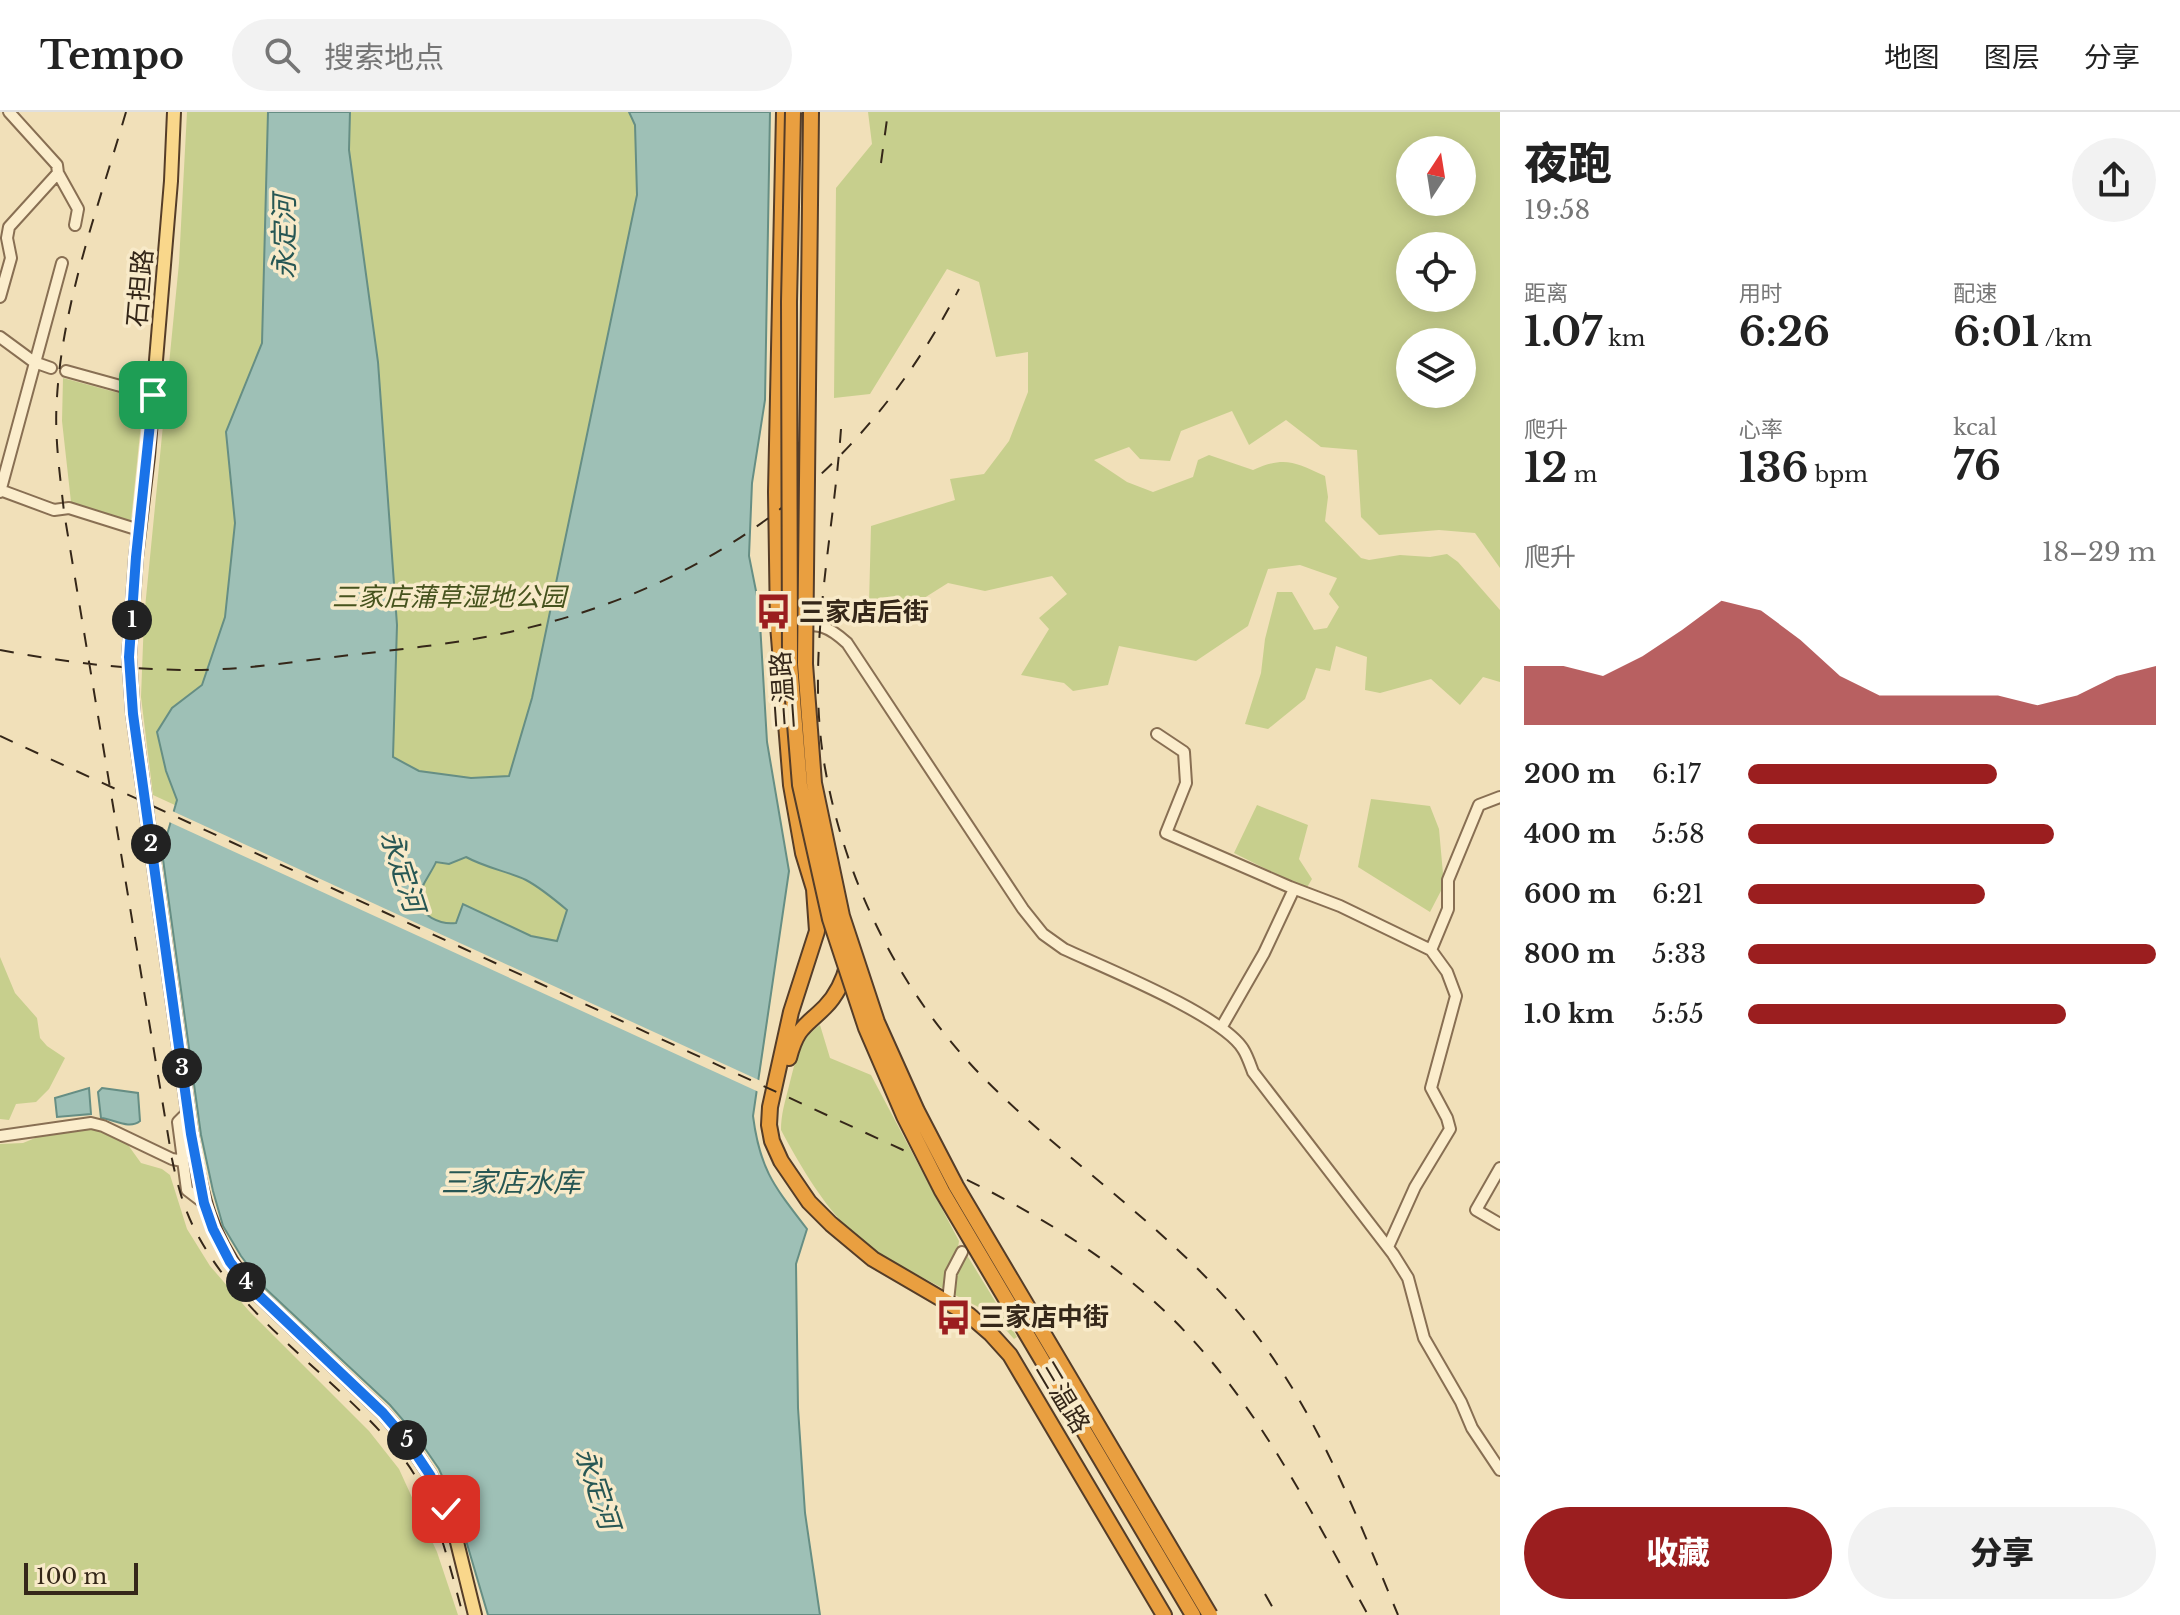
<!DOCTYPE html>
<html lang="zh">
<head>
<meta charset="utf-8">
<style>
	:root { --surface:#fff; --page:#f2f2f2; --text:#222; --muted:#767676; --line:#e0e0e0; --accent:#9b1e1f }
	body { margin:0; font-family:"Libre Baskerville","Noto Sans SC",serif; background:var(--page); color:var(--text); height:100vh; display:flex; flex-direction:column; font-size:30px; white-space:nowrap }
	* { box-sizing:border-box; margin:0 }
	p { font-size:26px; color:var(--muted) }
	.icon { flex:none; width:44px; height:44px; fill:none; stroke:currentColor; stroke-width:2; stroke-linecap:round; stroke-linejoin:round }
	.map { position:relative; flex:1; overflow:hidden }
	.details { display:flex; flex-direction:column; background:var(--surface); width:680px }
	.details>* { flex:none }
	.needle { width:52px; rotate:12deg }
	.fabs { position:absolute; left:1396px; top:24px; display:grid; gap:16px }
	.fabs a { display:grid; place-items:center; width:80px; height:80px; border-radius:50%; background:var(--surface); box-shadow:0 4px 20px #0003; font-size:40px }
	.scale { position:absolute; left:24px; bottom:20px; width:114px; box-sizing:border-box; padding-left:8px; border:4px solid #352719; border-top:0; font-size:22px; line-height:28px; white-space:nowrap; color:#352719; -webkit-text-stroke:6px #f8eac9; paint-order:stroke }
	.pin { position:absolute; display:grid; place-items:center; width:68px; height:68px; color:#fff; margin:-34px; border-radius:16px; box-shadow:0 4px 12px #0006 }
	.km { position:absolute; width:40px; height:40px; margin:-20px; border-radius:50%; background:#222; color:#fff; font-size:22px; line-height:40px; text-align:center }
	.round { display:grid; place-items:center; flex:none; width:84px; height:84px; border-radius:42px; background:var(--page) }
	.head { display:flex; align-items:center; justify-content:space-between; height:136px; padding:0 24px }
	h1 { font-size:44px; font-weight:800; line-height:60px }
	.stats { display:grid; grid-template-columns:repeat(3,1fr); gap:12px; height:136px; padding:8px 24px }
	.stats div { display:grid; align-content:center }
	.stats b { font-size:40px; font-weight:800 }
	.stats small { font-size:22px; font-weight:400 }
	.stats p { font-size:22px }
	.chart { height:224px; padding:16px 24px }
	.chart p { display:flex; justify-content:space-between }
	.chart svg { width:100%; height:144px; margin-top:8px; fill:var(--accent); opacity:.7 }
	.cta { display:flex; gap:16px; margin-top:auto; padding:16px 24px }
	.cta a { flex:1; height:92px; border-radius:48px; background:var(--accent); color:#fff; font-size:32px; font-weight:800; line-height:92px; text-align:center }
	.cta a+a { background:var(--page); color:var(--text) }
	ul { padding:0 24px; list-style:none; font-size:26px }
	li { display:grid; grid-template-columns:128px 96px 1fr; align-items:center; height:60px }
	li i { height:20px; border-radius:10px; background:var(--accent) }
	header { display:flex; align-items:center; gap:48px; box-sizing:border-box; height:112px; padding:0 40px; background:var(--surface); border-bottom:2px solid var(--line) }
	header strong { font-size:38px }
	nav { display:flex; gap:44px; margin-inline-start:auto; font-size:28px }
	.search { width:560px; height:72px; background:var(--page); display:flex; align-items:center; gap:20px; box-sizing:border-box; padding:0 28px; border-radius:44px; color:var(--muted); font-size:30px }
	main { display:flex; flex:1; min-height:0 }
	.map>svg:first-child { display:block }
</style>
</head>
<body>
<header>
<strong>Tempo</strong>
<div class="search"><svg class="icon" aria-label="search" viewBox="0 0 24 24"><circle cx="10" cy="10" r="6"/><path d="M15 15l6 6"/></svg>搜索地点</div>
<nav><a>地图</a><a>图层</a><a>分享</a></nav>
</header>
<main>
<div class="map">
<svg width="1500" height="1503" viewBox="0 0 1500 1503">
	<rect width="100%" height="100%" fill="#f1e0b9"/>
	<path fill="#c7cf8d" fill-rule="evenodd" d="M187,0H770L765,288L752,371L749,444L759,494L767,630L789,759L760,961L153,683L141,585L144,506L179,151Z
		M868,0H1500V456L1475,421L1439,418L1379,423L1361,405L1357,338L1321,335L1286,308L1249,333L1232,299L1181,319L1170,349L1140,347L1129,335L1094,348L1127,370L1153,380L1193,365L1198,348L1209,343L1253,358C1285,344 1294,350 1325,364L1328,385L1325,409L1361,446L1369,448L1400,443L1430,445L1447,442L1458,450L1500,498V570L1483,565L1460,593L1431,567L1380,581L1365,578L1367,545L1336,534L1330,559L1316,556L1305,587L1268,617L1245,612L1261,561L1265,527L1277,480H1292L1314,518L1327,516L1339,495L1329,482L1337,466L1300,453L1268,457L1248,514L1196,549L1119,534L1108,573L1073,579L1064,571L1021,563L1049,517L1039,506L1067,482L1052,464L985,479L948,471L913,493L869,492L871,414L955,388L950,367L984,362L1009,329L1028,280V240L996,245L979,170L947,157L870,282L834,286L836,76L872,32ZM1410,38H1462V90H1410ZM1410,134H1462V186H1410ZM1410,230H1462V282H1410Z
		M63,266L126,283L142,302L131,409L71,390L62,309Z
		M1371,687L1430,694L1439,717L1444,773L1430,800L1358,755Z
		M1257,693L1308,713L1299,747L1312,767L1306,777L1234,741Z
		M0,845L15,881L37,906L40,926L47,934L65,946L49,977L36,990L16,992L9,1008L0,1007Z
		M820,913L830,946L871,963L959,1129L958,1136L946,1159L944,1177C909,1158 872,1141 844,1112C820,1088 797,1048 781,1018C781,1002 785,990 789,974C796,949 797,929 820,913Z
		M67,1013L90,1016L123,1026L141,1051L162,1057L170,1063L187,1117L210,1154L249,1199L369,1319L399,1357L437,1440L458,1503H0V1032L23,1031Z
		M965,1140L1017,1225L1014,1227L992,1202L953,1182L956,1157Z"/>
	<path fill="#9ec0b6" stroke="#668e84" stroke-width="2" fill-rule="evenodd" d="M268,0H350L349,38L378,250L397,513L393,645L419,659L471,666L509,664L532,586L637,83L635,13L629,0H770L765,288L752,371L749,444L759,494L767,630L789,759L753,1004C760,1059 775,1075 807,1117L796,1152L798,1296L805,1401L820,1503H488L457,1398L439,1357L415,1322L390,1293L266,1177L241,1144L223,1114L213,1079L201,1023L162,740L177,688L166,659L157,620L172,596L202,573L225,505L235,411L226,320L262,231ZM466,745C486,756 507,759 526,768C541,776 554,787 567,798L557,829L531,824L463,792L456,811C442,813 417,804 419,785C420,774 432,760 436,750L449,752Z
		M89,976L91,1002L57,1005L55,986Z
		M102,976L138,981L140,1009C129,1018 114,1007 101,1006L98,980Z"/>
	<path fill="#f1e0b9" d="M170,698L763,970L761,981L167,709Z"/>
	<g fill="none" stroke-linecap="round" stroke-linejoin="round">
		<defs>
			<path id="minor" d="M58,61L78,97L75,113
				M0,185L11,146L7,126L9,115L58,61L57,53L9,0
				M0,225L34,250L51,256
				M66,259L153,283
				M0,378L54,398L69,396L139,418
				M0,380L62,151
				M784,513C816,513 823,509 847,531L1023,797L1043,822L1064,837C1105,856 1222,903 1243,937C1247,943 1250,952 1253,960L1393,1142L1408,1166L1424,1226L1461,1290L1472,1316L1500,1358
				M1157,622L1184,640L1186,671L1166,721L1290,775L1340,794L1431,838L1447,860L1456,884L1431,976L1447,1006L1450,1017L1415,1075L1388,1135
				M1431,838L1448,797V768L1479,693L1500,685
				M1221,916L1264,841L1294,777
				M188,1000L178,1010L187,1078L204,1091
				M0,1024L91,1011L103,1014L172,1047L183,1049
				M1500,1056L1476,1098L1500,1112
				M948,1189L951,1161L962,1140"/>
			<path id="major" d="M174,0L171,69L148,344L136,445L129,545L133,602L191,1022C201,1084 209,1123 249,1174L383,1301L408,1330L430,1363L446,1397L456,1426L475,1503"/>
			<path id="highway" d="M784,0L776,380L778,513L791,673L803,741L814,777L817,819L791,900L770,995L769,1013L772,1029L781,1049L809,1090L831,1112L873,1147L969,1203L991,1222L1010,1243L1164,1503
				M789,946C797,915 805,915 825,895C837,883 844,867 848,851"/>
		</defs>
		<use href="#minor" stroke="#886f53" stroke-width="14"/>
		<use href="#major" stroke="#553d28" stroke-width="16"/>
		<use href="#highway" stroke="#553d28" stroke-width="18"/>
		<use href="#minor" stroke="#fbedcc" stroke-width="10"/>
		<use href="#major" stroke="#f9d78b" stroke-width="12"/>
		<use href="#highway" stroke="#e99f40" stroke-width="14"/>
		<path stroke="#352719" stroke-width="2" stroke-dasharray="14 14" stroke-linecap="butt" d="M126,0C99,93 63,188 57,285C54,324 60,362 64,400L172,1047C177,1071 183,1094 194,1116C242,1212 342,1266 406,1350C435,1389 450,1456 463,1503
			M881,51L888,0
			M841,317C833,430 805,544 825,656C845,768 897,874 975,957C1055,1041 1154,1105 1231,1192C1310,1281 1353,1395 1398,1503
			M0,538C63,550 127,558 192,558C248,558 305,548 360,542C410,536 461,531 510,520C714,475 863,362 959,177
			M0,624L938,1054C1017,1091 1093,1133 1158,1193C1251,1278 1308,1394 1368,1503
			M1265,1482L1277,1503"/>
		<defs>
			<path id="highway-bridge" d="M793,0L789,190L790,551L800,673L830,807L866,916L904,1004L942,1079L1193,1503
				M811,0L805,552L814,671L842,804L877,910L917,999L956,1074L1210,1503"/>
		</defs>
		<use href="#highway-bridge" stroke="#553d28" stroke-width="18" stroke-linecap="butt"/>
		<use href="#highway-bridge" stroke="#e99f40" stroke-width="14"/>
	</g>
	<g fill="none" stroke-linecap="round" stroke-linejoin="round">
		<defs>
			<path id="route" d="M153,283L136,445L129,545L133,602L191,1022L204,1091L213,1117L230,1150L249,1174L383,1301L408,1330L430,1363L446,1397"/>
		</defs>
		<use href="#route" stroke="#fff" stroke-width="16"/>
		<use href="#route" stroke="#1a73e8" stroke-width="10"/>
	</g>
	<defs>
		<symbol id="bus-bare" viewBox="-9 -9 18 18"><path d="M-5-6H5V4H4V6H2V4H-2V6H-4V4H-5ZM-3.5-4V0h7V-4ZM-3.5 1.2v1.5H-2V1.2ZM2 1.2v1.5H3.5V1.2Z" fill="#9b1e1f" stroke="#f8eac9" stroke-width="2.5" paint-order="stroke"/></symbol>
	</defs>
	<g fill-rule="evenodd">
		<use href="#bus-bare" x="748" y="474" width="51" height="51"/>
		<use href="#bus-bare" x="928" y="1180" width="51" height="51"/>
	</g>
	<g text-anchor="middle" stroke-width="7" stroke-linejoin="round" paint-order="stroke">
		<g font-size="26" fill="#352719" stroke="#f8eac9">
			<text transform="translate(140 176) rotate(-85)" y="9">石担路</text>
			<text transform="translate(783 578) rotate(-94)" y="9">三温路</text>
			<text transform="translate(1063 1285) rotate(59)" y="9">三温路</text>
		</g>
		<g font-size="26" font-style="italic" fill="#46531e" stroke="#f8eac9">
			<text x="449" y="494">三家店蒲草湿地公园</text>
		</g>
		<g font-size="26" font-weight="bold" fill="#352719" stroke="#f8eac9" text-anchor="start">
			<text x="799" y="509">三家店后街</text>
			<text x="979" y="1214">三家店中街</text>
		</g>
		<g font-size="28" font-style="italic" fill="#275754" stroke="#f8eac9">
			<text transform="translate(284 125) rotate(-90)" y="10">永定河</text>
			<text transform="translate(403 759) rotate(72)" y="10">永定河</text>
			<text x="511" y="1080">三家店水库</text>
			<text transform="translate(598 1376) rotate(72)" y="10">永定河</text>
		</g>
	</g>
</svg>
<div class="fabs">
<a><svg class="needle" viewBox="-14 -14 28 28"><path d="M0-13l5 13h-10z" fill="#e53935"/><path d="M0 13l5-13h-10z" fill="#767676"/></svg></a>
<a><svg class="icon" aria-label="locate" viewBox="0 0 24 24"><circle cx="12" cy="12" r="6"/><path d="M12 2v4M12 18v4M2 12h4M18 12h4"/></svg></a>
<a><svg class="icon" aria-label="layers" viewBox="0 0 24 24"><path d="M12 4l9 5-9 5-9-5zM3 14l9 5 9-5"/></svg></a>
</div>
<div class="scale">100 m</div>
<div class="pin" style="left:153px;top:283px;background:#1e9e55"><svg class="icon" aria-label="arrive" viewBox="0 0 24 24"><path d="M6 21V4h12l-3 4 3 4H6"/></svg></div>
<div class="pin" style="left:446px;top:1397px;background:#d93025"><svg class="icon" aria-label="check" viewBox="0 0 24 24"><path d="M5 12l5 5 9-10"/></svg></div>
<b class="km" style="left:132px;top:508px">1</b>
<b class="km" style="left:151px;top:732px">2</b>
<b class="km" style="left:182px;top:956px">3</b>
<b class="km" style="left:246px;top:1170px">4</b>
<b class="km" style="left:407px;top:1328px">5</b>
</div>
<section class="details">
<div class="head"><div><h1>夜跑</h1><p>19:58</p></div><a class="round"><svg class="icon" aria-label="share" viewBox="0 0 24 24"><path d="M12 15V3M7 8l5-5 5 5M5 13v7h14v-7"/></svg></a></div>
<div class="stats">
<div><p>距离</p><b>1.07<small> km</small></b></div>
<div><p>用时</p><b>6:26</b></div>
<div><p>配速</p><b>6:01<small> /km</small></b></div>
</div>
<div class="stats">
<div><p>爬升</p><b>12<small> m</small></b></div>
<div><p>心率</p><b>136<small> bpm</small></b></div>
<div><p>kcal</p><b>76</b></div>
</div>
<div class="chart"><p><span>爬升</span>18–29 m</p>
<svg viewBox="0 0 160 44" preserveAspectRatio="none"><path d="M0 44V26L10 26L20 29L30 23L40 15L50 6L60 9L70 18L80 29L90 35L100 35L110 35L120 35L130 38L140 35L150 29L160 26V44z"/></svg>
</div>
<ul>
<li><b>200 m</b>6:17<i style="width:61%"></i></li>
<li><b>400 m</b>5:58<i style="width:75%"></i></li>
<li><b>600 m</b>6:21<i style="width:58%"></i></li>
<li><b>800 m</b>5:33<i style="width:100%"></i></li>
<li><b>1.0 km</b>5:55<i style="width:78%"></i></li>
</ul>
<div class="cta"><a>收藏</a><a>分享</a></div>
</section>
</main>
</body>
</html>
